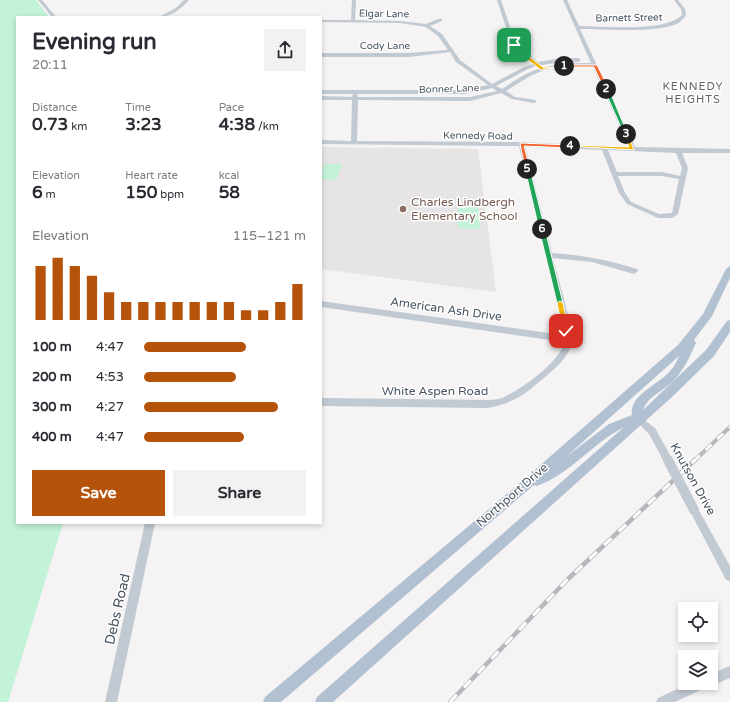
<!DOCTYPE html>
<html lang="en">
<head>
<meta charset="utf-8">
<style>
	:root { --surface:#fff; --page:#f2f2f3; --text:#2b2b33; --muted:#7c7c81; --accent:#b45309 }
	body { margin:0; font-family:"Varela Round",sans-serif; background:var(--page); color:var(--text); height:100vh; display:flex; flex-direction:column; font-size:15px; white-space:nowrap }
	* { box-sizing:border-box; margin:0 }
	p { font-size:13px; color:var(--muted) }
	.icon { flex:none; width:22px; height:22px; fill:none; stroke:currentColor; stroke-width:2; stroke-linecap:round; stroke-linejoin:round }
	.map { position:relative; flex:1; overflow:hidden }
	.side { position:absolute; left:16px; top:16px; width:306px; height:508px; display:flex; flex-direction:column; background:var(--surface); border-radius:0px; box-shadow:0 2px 6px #0003 }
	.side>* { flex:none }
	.buttons { position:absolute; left:678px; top:602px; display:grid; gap:8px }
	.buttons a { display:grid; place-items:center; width:40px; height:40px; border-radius:0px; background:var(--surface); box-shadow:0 2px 6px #0003; font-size:20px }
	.pin { position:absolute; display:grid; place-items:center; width:34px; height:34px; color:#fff; margin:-17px; border-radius:8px; box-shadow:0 2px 6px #0006 }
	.km { position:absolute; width:20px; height:20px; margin:-10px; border-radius:50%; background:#222; color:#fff; font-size:11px; line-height:20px; text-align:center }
	.round { display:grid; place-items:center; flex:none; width:42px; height:42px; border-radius:0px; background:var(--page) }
	.overview { display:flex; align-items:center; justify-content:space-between; height:68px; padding:0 16px }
	h1 { font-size:22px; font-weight:700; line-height:30px }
	.figures { display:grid; grid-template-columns:repeat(3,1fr); gap:6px; height:68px; padding:4px 16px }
	.figures div { display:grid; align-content:center }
	.figures b { font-size:17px; font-weight:700 }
	.figures small { font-size:11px; font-weight:400 }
	.figures p { font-size:11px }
	.chart { height:112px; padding:8px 16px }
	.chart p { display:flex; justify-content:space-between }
	.chart svg { width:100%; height:72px; margin-top:4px; stroke:var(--accent); stroke-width:6 }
	.primary-button { display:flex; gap:8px; margin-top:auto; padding:8px 16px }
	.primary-button a { flex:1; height:46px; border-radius:0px; background:var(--accent); color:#fff; font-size:16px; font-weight:700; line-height:46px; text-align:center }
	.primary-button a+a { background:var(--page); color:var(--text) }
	ul { padding:0 16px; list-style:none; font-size:13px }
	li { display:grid; grid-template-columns:64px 48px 1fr; align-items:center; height:30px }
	li i { height:10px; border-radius:5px; background:var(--accent) }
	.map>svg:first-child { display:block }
</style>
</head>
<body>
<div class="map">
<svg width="730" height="702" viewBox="0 0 730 702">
	<rect width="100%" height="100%" fill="#f5f3f3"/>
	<path fill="#e6e4e5" d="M321,147L478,149L496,292L321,269Z"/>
	<path fill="#c2f2d7" d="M0,0H36L49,17H17V523H63L8,702H0Z
		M324,164H342L336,180L321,179Z
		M458,204L478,205L480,229L458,228Z"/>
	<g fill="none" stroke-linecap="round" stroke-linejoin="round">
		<path fill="#c1c9d2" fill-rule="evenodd" d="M38,0H42L56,17H52Z
			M184,0H189C181,9 171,17 159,17L176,8Z
			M352,0H356L355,20L400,21L426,24L438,19H442V21L430,26L442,34L460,60L492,84L524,67L533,64L512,45L497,0H501L516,44L538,62L556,59L578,58L581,60L578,62L556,63L541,65V67L536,66L528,69L496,86L502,89C510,84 518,78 526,74C546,64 570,63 591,63L563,0H567L579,26C604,26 664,33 682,15L681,9L674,0H678L685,9L686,15C685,17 682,20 680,22C662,34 603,29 580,29L635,147L730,149V153H682L688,168L678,214L672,218H658L627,204L619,193L602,150L525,146L552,253C581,255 609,260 637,269L638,271L634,274L592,262L553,258C557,275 575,331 571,345C567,360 551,372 539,382C523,396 510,404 488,408L321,406V398L488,400C494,400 501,399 506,396C523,388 561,361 564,342L321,307V301L563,335L560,317L519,146L321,144V140L351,141L352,100H321V96L352,97L353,94H321V90H465L488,85L456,62L450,52L409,57H321V53H409L448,50L438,36L426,27L400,23L321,22V20H351ZM572,67H593L629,147L521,142L357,141L358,100L470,101L501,93L512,99L534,103L536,102V100L515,97L506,91L530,76L544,70ZM492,88L497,91L470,97H358L357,94H465ZM608,150L676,153L682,168L680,176L662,172H617ZM618,176H662L679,179L672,213L659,214L631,202L625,193Z
			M639,416L655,428L670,455L668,458L665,459L662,458L649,434L635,420L636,417Z
			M694,506L697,507L730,566V581L726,580L691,513L689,510L691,507Z
			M145,523H155L117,702H105Z
			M730,666V678L711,686L708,684L707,687L675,702H656L658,698L690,683H711V674Z"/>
		<path fill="#b2c1d2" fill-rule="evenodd" d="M730,266V278L712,316L694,340L696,343C690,356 684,370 674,380C664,391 648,396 643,410L706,350L727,321L730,320V332L714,356L672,397L333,702H315L317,697L624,427C593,443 570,474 537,486L534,485L281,702H263L265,697L514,488L678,345L703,314L726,269ZM679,356C676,364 671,371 665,376C654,386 629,397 632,415L609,424L567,456Z"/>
		<defs>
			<path id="rail-far1" d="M694,461L730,427"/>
			<path id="rail" d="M450,702L568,579L695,460"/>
		</defs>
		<use href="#rail-far1" stroke="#b5b8bd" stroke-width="4"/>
		<use href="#rail" stroke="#b5b8bd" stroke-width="4.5"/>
		<use href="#rail-far1" stroke="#fff" stroke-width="2.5" stroke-dasharray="8" stroke-linecap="butt"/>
		<use href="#rail" stroke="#fff" stroke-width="3" stroke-dasharray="10" stroke-linecap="butt"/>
		<path stroke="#c1c9d2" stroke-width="8" d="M665,455L668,461"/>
		<path stroke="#c1c9d2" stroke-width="10" d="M668,460L694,510"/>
	</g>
	<path fill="#f5b400" stroke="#fff" d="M513,44H516L522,51L544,68L566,66L541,70L519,53Z"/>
	<path fill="#f0652b" stroke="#fff" d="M562,65H597L609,89H604L594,67H564Z"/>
	<path fill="#22a559" stroke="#fff" d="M606,87L609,89L628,135L624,134L604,89Z"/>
	<path fill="#f5b400" stroke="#fff" d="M626,132L628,134L634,150L567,146L570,145L629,147L624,134Z"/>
	<path fill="#f0652b" stroke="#fff" d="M520,143L570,145L572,146L570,148L524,146L530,169L527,170L525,169Z"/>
	<path fill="#22a559" stroke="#fff" d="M527,167L530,169L545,229L542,231L539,229L525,169Z"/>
	<path fill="#22a559" stroke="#fff" d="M542,227L545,229L563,303L560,305L557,303L539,229Z"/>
	<path fill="#f5b400" stroke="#fff" d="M560,301L563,303L569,331L566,334L563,331L557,303Z"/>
	<circle fill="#8d6e63" stroke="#fff" stroke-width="1.5" cx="403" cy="209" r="4"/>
	<g text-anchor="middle" stroke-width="3" stroke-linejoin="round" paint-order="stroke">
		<g font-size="10" fill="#495561" stroke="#fff">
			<text transform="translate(384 13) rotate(1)" y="4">Elgar Lane</text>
			<text transform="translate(629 17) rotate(-1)" y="4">Barnett Street</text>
			<text x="385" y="49">Cody Lane</text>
			<text transform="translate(449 88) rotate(-2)" y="4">Bonner Lane</text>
			<text transform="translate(478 135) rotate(1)" y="4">Kennedy Road</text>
		</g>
		<g font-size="11" letter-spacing="1" fill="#5f6368" stroke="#fff">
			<text x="693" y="90">KENNEDY<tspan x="693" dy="13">HEIGHTS</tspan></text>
		</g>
		<g font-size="12" fill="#785e54" stroke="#fff" text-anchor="start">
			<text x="411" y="206">Charles Lindbergh<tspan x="411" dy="14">Elementary School</tspan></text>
		</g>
		<g font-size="12" fill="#495561" stroke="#fff">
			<text transform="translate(446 309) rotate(8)" y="4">American Ash Drive</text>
			<text x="435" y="395">White Aspen Road</text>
			<text transform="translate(693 479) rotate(61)" y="4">Knutson Drive</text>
			<text transform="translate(512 495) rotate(-41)" y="4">Northport Drive</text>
		</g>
		<g font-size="14" fill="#495561" stroke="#fff">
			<text transform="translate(117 609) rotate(-77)" y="5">Debs Road</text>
		</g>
	</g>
</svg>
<div class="buttons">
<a><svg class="icon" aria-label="locate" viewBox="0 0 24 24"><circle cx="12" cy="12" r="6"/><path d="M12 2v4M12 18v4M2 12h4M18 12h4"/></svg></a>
<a><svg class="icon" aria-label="layers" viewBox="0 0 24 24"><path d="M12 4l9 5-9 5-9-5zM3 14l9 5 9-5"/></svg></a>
</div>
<div class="pin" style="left:514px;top:45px;background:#1e9e55"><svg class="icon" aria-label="arrive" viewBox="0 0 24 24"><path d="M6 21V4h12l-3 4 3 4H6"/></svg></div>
<div class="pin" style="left:566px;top:331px;background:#d93025"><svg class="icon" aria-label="check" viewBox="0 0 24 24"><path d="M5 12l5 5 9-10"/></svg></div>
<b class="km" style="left:564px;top:66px">1</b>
<b class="km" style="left:606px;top:89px">2</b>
<b class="km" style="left:626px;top:134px">3</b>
<b class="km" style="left:570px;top:146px">4</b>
<b class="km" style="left:527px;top:169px">5</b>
<b class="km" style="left:542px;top:229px">6</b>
<section class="side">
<div class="overview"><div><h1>Evening run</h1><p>20:11</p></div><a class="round"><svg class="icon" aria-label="share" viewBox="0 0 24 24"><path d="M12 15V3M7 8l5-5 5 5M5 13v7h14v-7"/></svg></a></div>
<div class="figures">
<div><p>Distance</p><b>0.73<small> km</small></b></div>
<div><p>Time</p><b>3:23</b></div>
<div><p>Pace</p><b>4:38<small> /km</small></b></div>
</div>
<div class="figures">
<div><p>Elevation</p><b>6<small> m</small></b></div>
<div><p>Heart rate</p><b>150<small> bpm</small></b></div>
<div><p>kcal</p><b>58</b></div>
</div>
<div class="chart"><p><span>Elevation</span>115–121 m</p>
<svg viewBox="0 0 160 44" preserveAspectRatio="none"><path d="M5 44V11M15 44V6M25 44V11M35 44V17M45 44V27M55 44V33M65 44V33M75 44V33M85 44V33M95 44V33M105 44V33M115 44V33M125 44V38M135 44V38M145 44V33M155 44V22"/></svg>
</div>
<ul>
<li><b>100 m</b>4:47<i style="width:63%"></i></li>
<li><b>200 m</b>4:53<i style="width:57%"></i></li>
<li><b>300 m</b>4:27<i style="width:83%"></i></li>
<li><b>400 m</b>4:47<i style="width:62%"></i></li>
</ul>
<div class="primary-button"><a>Save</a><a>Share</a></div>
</section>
</div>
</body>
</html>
